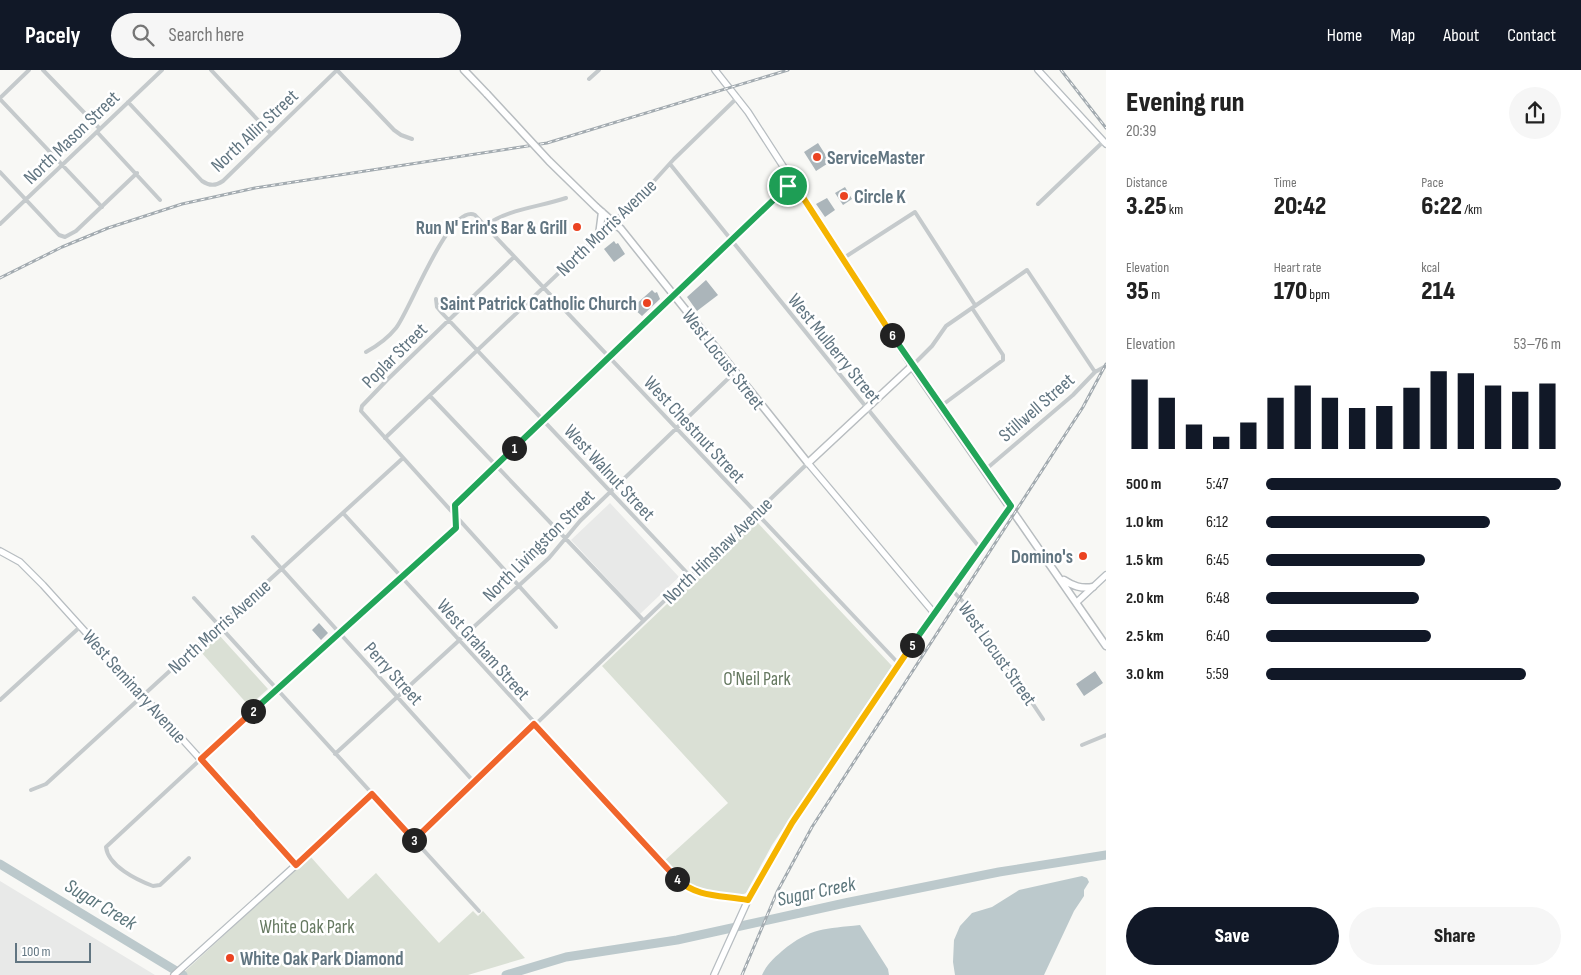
<!DOCTYPE html>
<html lang="en">
<head>
<meta charset="utf-8">
<style>
	:root { --surface:#fff; --page:#f6f6f6; --text:#222; --muted:#767676; --accent:#111827 }
	body { margin:0; font-family:"Sofia Sans Condensed",sans-serif; background:var(--page); color:var(--text); height:100vh; display:flex; flex-direction:column; font-size:19px; white-space:nowrap }
	* { box-sizing:border-box; margin:0 }
	p { font-size:16px; color:var(--muted) }
	.icon { flex:none; width:28px; height:28px; fill:none; stroke:currentColor; stroke-width:2; stroke-linecap:round; stroke-linejoin:round }
	.map { position:relative; flex:1; overflow:hidden }
	.panel { display:flex; flex-direction:column; background:var(--surface); width:475px }
	.panel>* { flex:none }
	.scale { position:absolute; left:15px; bottom:12px; width:76px; box-sizing:border-box; padding-left:5px; border:2px solid #617581; border-top:0; font-size:14px; line-height:18px; white-space:nowrap; color:#617581; -webkit-text-stroke:4px #fff; paint-order:stroke }
	.pin { position:absolute; display:grid; place-items:center; width:42px; height:42px; color:#fff; margin:-21px; border:2px solid #fff; border-radius:50%; box-shadow:0 1px 5px #0007 }
	.km { position:absolute; width:25px; height:25px; margin:-12px; border-radius:50%; background:#222; color:#fff; font-size:14px; line-height:25px; text-align:center }
	.round { display:grid; place-items:center; flex:none; width:52px; height:52px; border-radius:26px; background:var(--page) }
	.summary { display:flex; align-items:center; justify-content:space-between; height:85px; padding:0 20px }
	h1 { font-size:28px; font-weight:800; line-height:38px }
	.metrics { display:grid; grid-template-columns:repeat(3,1fr); gap:8px; height:85px; padding:5px 20px }
	.metrics div { display:grid; align-content:center }
	.metrics b { font-size:25px; font-weight:800 }
	.metrics small { font-size:14px; font-weight:400 }
	.metrics p { font-size:14px }
	.chart { height:140px; padding:10px 20px }
	.chart p { display:flex; justify-content:space-between }
	.chart svg { width:100%; height:90px; margin-top:5px; stroke:var(--accent); stroke-width:6 }
	.action { display:flex; gap:10px; margin-top:auto; padding:10px 20px }
	.action a { flex:1; height:58px; border-radius:30px; background:var(--accent); color:#fff; font-size:20px; font-weight:800; line-height:58px; text-align:center }
	.action a+a { background:var(--page); color:var(--text) }
	ul { padding:0 20px; list-style:none; font-size:16px }
	li { display:grid; grid-template-columns:80px 60px 1fr; align-items:center; height:38px }
	li i { height:12px; border-radius:6px; background:var(--accent) }
	header { display:flex; align-items:center; gap:30px; box-sizing:border-box; height:70px; padding:0 25px; background:var(--accent); color:#fff }
	header strong { font-size:24px }
	nav { display:flex; gap:28px; margin-inline-start:auto; font-size:18px }
	.search { width:350px; height:45px; background:var(--page); display:flex; align-items:center; gap:12px; box-sizing:border-box; padding:0 18px; border-radius:28px; color:var(--muted); font-size:19px }
	main { display:flex; flex:1; min-height:0 }
	.map>svg:first-child { display:block }
</style>
</head>
<body>
<header>
<strong>Pacely</strong>
<div class="search"><svg class="icon" aria-label="search" viewBox="0 0 24 24"><circle cx="10" cy="10" r="6"/><path d="M15 15l6 6"/></svg>Search here</div>
<nav><a>Home</a><a>Map</a><a>About</a><a>Contact</a></nav>
</header>
<main>
<div class="map">
<svg width="1106" height="905" viewBox="0 0 1106 905">
	<rect width="100%" height="100%" fill="#f8f8f5"/>
	<path fill="#e8e9e8" d="M610,433L679,507L640,544L571,470Z
		M0,811L155,905H0Z"/>
	<path fill="#dae0d5" d="M755,450L892,596L772,775L746,823L741,825C700,821 694,822 664,791L728,733L602,596Z
		M219,565L268,619L249,636L201,582Z
		M310,786L348,829L376,803L439,873L473,841L478,846L483,841L525,888L468,905H181Z"/>
	<path fill="#bcc9cc" d="M1082,806L1087,808L1089,812L1084,820V826L1074,841L1044,905H955L953,892L954,870L960,856L972,843L992,837L1019,820Z
		M860,855L888,899L889,905H762C767,894 773,889 782,881C811,857 825,859 860,855Z"/>
	<g fill="none" stroke-linecap="round" stroke-linejoin="round">
		<path stroke="#bcc9cc" stroke-width="9" d="M0,794L183,905
			M506,905L566,887L677,870L845,833L999,802L1106,785"/>
	</g>
	<path fill="#abb5ba" d="M818,73L830,92L816,101L804,82Z
		M845,117L852,129L843,135L835,123Z
		M827,128L835,140L825,147L816,134Z
		M614,171L616,174L618,173L625,184L614,192L604,179Z
		M706,210L718,225L697,241L687,227Z
		M652,220L655,223L657,222L660,229L642,246L634,239L636,237L634,236Z
		M319,553L328,563L321,570L312,560Z
		M1095,601L1103,613L1084,626L1076,614Z"/>
	<g fill="none" stroke-linecap="round" stroke-linejoin="round">
		<defs>
			<path id="secondary" d="M715,0L748,42L912,296
				M1038,0L1106,74
				M808,393L934,543
				M0,481L20,492L43,515L296,795L174,905
				M1077,532L1106,505
				M714,905L748,830L792,753L924,557L1011,436"/>
			<path id="primary" d="M464,0L487,24
				M596,137L621,159L808,393L912,296L1106,576
				M599,165L602,142
				M1064,510C1073,516 1081,519 1093,517"/>
		</defs>
		<use href="#secondary" stroke="#b7bdc1" stroke-width="8"/>
		<use href="#primary" stroke="#b8bdc0" stroke-width="9"/>
		<path stroke="#c5cacc" stroke-width="4" d="M43,0L100,59
			M211,0L271,64
			M337,0L394,60L401,65L412,69
			M589,9L599,0
			M0,28L29,0
			M0,29L102,137
			M128,32L202,111C209,116 216,116 223,111L337,0
			M97,62L160,130
			M670,94L980,478
			M0,102L59,165L65,167L76,161L137,103
			M1038,134L1104,71
			M0,154L162,0
			M485,156C507,139 540,137 566,128
			M514,187L387,310L362,336L361,341L556,557
			M842,189L915,142L975,235
			M436,229L437,237L442,243L690,506
			M366,282C377,276 388,268 396,258C410,241 449,133 475,145L899,594
			M912,296L932,276L946,256L1027,200L1095,302
			M430,326L643,550
			M941,336L1003,290V285L972,238
			M385,368L645,121L674,89L738,27
			M985,400L1073,325L1095,302L1106,296
			M343,443L675,806C698,828 719,825 748,830
			M253,467L474,712
			M951,519L967,536L1043,649
			M194,528L479,841
			M0,630L81,556
			M1082,675L1106,665
			M335,684L549,488L580,451L735,302
			M31,720L46,714L403,388
			M414,771L808,393
			M189,788L160,815L153,816C137,810 108,796 106,777L201,689L452,461L457,453C455,444 452,438 459,431L793,112
			M296,795L372,724"/>
		<use href="#secondary" stroke="#fff" stroke-width="5.5"/>
		<use href="#primary" stroke="#fff" stroke-width="6"/>
		<defs>
			<path id="rail" d="M1061,0L1106,58
				M0,208L62,177L108,158L182,134L255,118L547,73L788,0
				M742,905L777,822L812,757L1083,337L1106,294"/>
		</defs>
		<use href="#rail" stroke="#a3abb0" stroke-width="3"/>
		<use href="#rail" stroke="#fff" stroke-width="1" stroke-dasharray="4" stroke-linecap="butt"/>
		<defs>
			<path id="primary-bridge" d="M487,24L549,91L596,137"/>
		</defs>
		<use href="#primary-bridge" stroke="#b8bdc0" stroke-width="9" stroke-linecap="butt"/>
		<use href="#primary-bridge" stroke="#fff" stroke-width="6"/>
	</g>
	<g fill="none" stroke-linecap="round" stroke-linejoin="round">
		<defs>
			<path id="split-1" d="M514,378L788,116"/>
			<path id="split-2" d="M253,641L456,458L455,435L514,378"/>
			<path id="split-3" d="M253,641L201,689L296,795L372,724L414,770"/>
			<path id="split-4" d="M414,770L534,654L677,809"/>
			<path id="split-5" d="M677,809C697,828 722,825 748,830L792,753L912,575"/>
			<path id="split-6" d="M892,265L1011,436L912,575"/>
			<path id="split-7" d="M788,116L793,112L892,265"/>
		</defs>
		<use href="#split-1" stroke="#fff" stroke-width="10"/>
		<use href="#split-2" stroke="#fff" stroke-width="10"/>
		<use href="#split-3" stroke="#fff" stroke-width="10"/>
		<use href="#split-4" stroke="#fff" stroke-width="10"/>
		<use href="#split-5" stroke="#fff" stroke-width="10"/>
		<use href="#split-6" stroke="#fff" stroke-width="10"/>
		<use href="#split-7" stroke="#fff" stroke-width="10"/>
		<use href="#split-1" stroke="#22a559" stroke-width="6"/>
		<use href="#split-2" stroke="#22a559" stroke-width="6"/>
		<use href="#split-3" stroke="#f0652b" stroke-width="6"/>
		<use href="#split-4" stroke="#f0652b" stroke-width="6"/>
		<use href="#split-5" stroke="#f5b400" stroke-width="6"/>
		<use href="#split-6" stroke="#22a559" stroke-width="6"/>
		<use href="#split-7" stroke="#f5b400" stroke-width="6"/>
	</g>
	<g fill="#eb4321" stroke="#fff" stroke-width="2">
		<circle cx="817" cy="87" r="5"/>
		<circle cx="844" cy="126" r="5"/>
		<circle cx="577" cy="157" r="5"/>
		<circle cx="647" cy="233" r="5"/>
		<circle cx="1083" cy="486" r="5"/>
		<circle cx="230" cy="888" r="5"/>
	</g>
	<g text-anchor="middle" stroke-width="5" stroke-linejoin="round" paint-order="stroke">
		<g font-size="19" fill="#617581" stroke="#fff">
			<text transform="translate(254 60) rotate(-43)" y="7">North Allin Street</text>
			<text transform="translate(71 67) rotate(-44)" y="7">North Mason Street</text>
			<text transform="translate(606 157) rotate(-44)" y="7">North Morris Avenue</text>
			<text transform="translate(835 278) rotate(51)" y="7">West Mulberry Street</text>
			<text transform="translate(394 285) rotate(-45)" y="7">Poplar Street</text>
			<text transform="translate(724 289) rotate(52)" y="7">West Locust Street</text>
			<text transform="translate(1036 337) rotate(-41)" y="7">Stillwell Street</text>
			<text transform="translate(695 359) rotate(47)" y="7">West Chestnut Street</text>
			<text transform="translate(610 402) rotate(47)" y="7">West Walnut Street</text>
			<text transform="translate(538 475) rotate(-45)" y="7">North Livingston Street</text>
			<text transform="translate(717 480) rotate(-44)" y="7">North Hinshaw Avenue</text>
			<text transform="translate(219 556) rotate(-42)" y="7">North Morris Avenue</text>
			<text transform="translate(484 579) rotate(48)" y="7">West Graham Street</text>
			<text transform="translate(998 583) rotate(55)" y="7">West Locust Street</text>
			<text transform="translate(394 603) rotate(48)" y="7">Perry Street</text>
			<text transform="translate(135 616) rotate(48)" y="7">West Seminary Avenue</text>
		</g>
		<g font-size="19" font-weight="bold" fill="#617581" stroke="#fff" text-anchor="start">
			<text x="827" y="94">ServiceMaster</text>
			<text x="854" y="133">Circle K</text>
			<text x="567" y="164" text-anchor="end">Run N' Erin's Bar &amp; Grill</text>
			<text x="637" y="240" text-anchor="end">Saint Patrick Catholic Church</text>
			<text x="1073" y="493" text-anchor="end">Domino's</text>
			<text x="240" y="895">White Oak Park Diamond</text>
		</g>
		<g font-size="19" fill="#667961" stroke="#fff">
			<text x="757" y="615">O'Neil Park</text>
			<text x="307" y="863">White Oak Park</text>
		</g>
		<g font-size="20" font-style="italic" fill="#5c767c" stroke="#fff">
			<text transform="translate(816 821) rotate(-12)" y="7">Sugar Creek</text>
			<text transform="translate(101 834) rotate(31)" y="7">Sugar Creek</text>
		</g>
	</g>
</svg>
<div class="scale">100 m</div>
<div class="pin" style="left:788px;top:116px;background:#1e9e55"><svg class="icon" aria-label="arrive" viewBox="0 0 24 24"><path d="M6 21V4h12l-3 4 3 4H6"/></svg></div>
<b class="km" style="left:514px;top:378px">1</b>
<b class="km" style="left:253px;top:641px">2</b>
<b class="km" style="left:414px;top:770px">3</b>
<b class="km" style="left:677px;top:809px">4</b>
<b class="km" style="left:912px;top:575px">5</b>
<b class="km" style="left:892px;top:265px">6</b>
</div>
<section class="panel">
<div class="summary"><div><h1>Evening run</h1><p>20:39</p></div><a class="round"><svg class="icon" aria-label="share" viewBox="0 0 24 24"><path d="M12 15V3M7 8l5-5 5 5M5 13v7h14v-7"/></svg></a></div>
<div class="metrics">
<div><p>Distance</p><b>3.25<small> km</small></b></div>
<div><p>Time</p><b>20:42</b></div>
<div><p>Pace</p><b>6:22<small> /km</small></b></div>
</div>
<div class="metrics">
<div><p>Elevation</p><b>35<small> m</small></b></div>
<div><p>Heart rate</p><b>170<small> bpm</small></b></div>
<div><p>kcal</p><b>214</b></div>
</div>
<div class="chart"><p><span>Elevation</span>53–76 m</p>
<svg viewBox="0 0 160 44" preserveAspectRatio="none"><path d="M5 44V10M15 44V19M25 44V32M35 44V38M45 44V31M55 44V19M65 44V13M75 44V19M85 44V24M95 44V23M105 44V14M115 44V6M125 44V7M135 44V13M145 44V16M155 44V12"/></svg>
</div>
<ul>
<li><b>500 m</b>5:47<i style="width:100%"></i></li>
<li><b>1.0 km</b>6:12<i style="width:76%"></i></li>
<li><b>1.5 km</b>6:45<i style="width:54%"></i></li>
<li><b>2.0 km</b>6:48<i style="width:52%"></i></li>
<li><b>2.5 km</b>6:40<i style="width:56%"></i></li>
<li><b>3.0 km</b>5:59<i style="width:88%"></i></li>
</ul>
<div class="action"><a>Save</a><a>Share</a></div>
</section>
</main>
</body>
</html>
